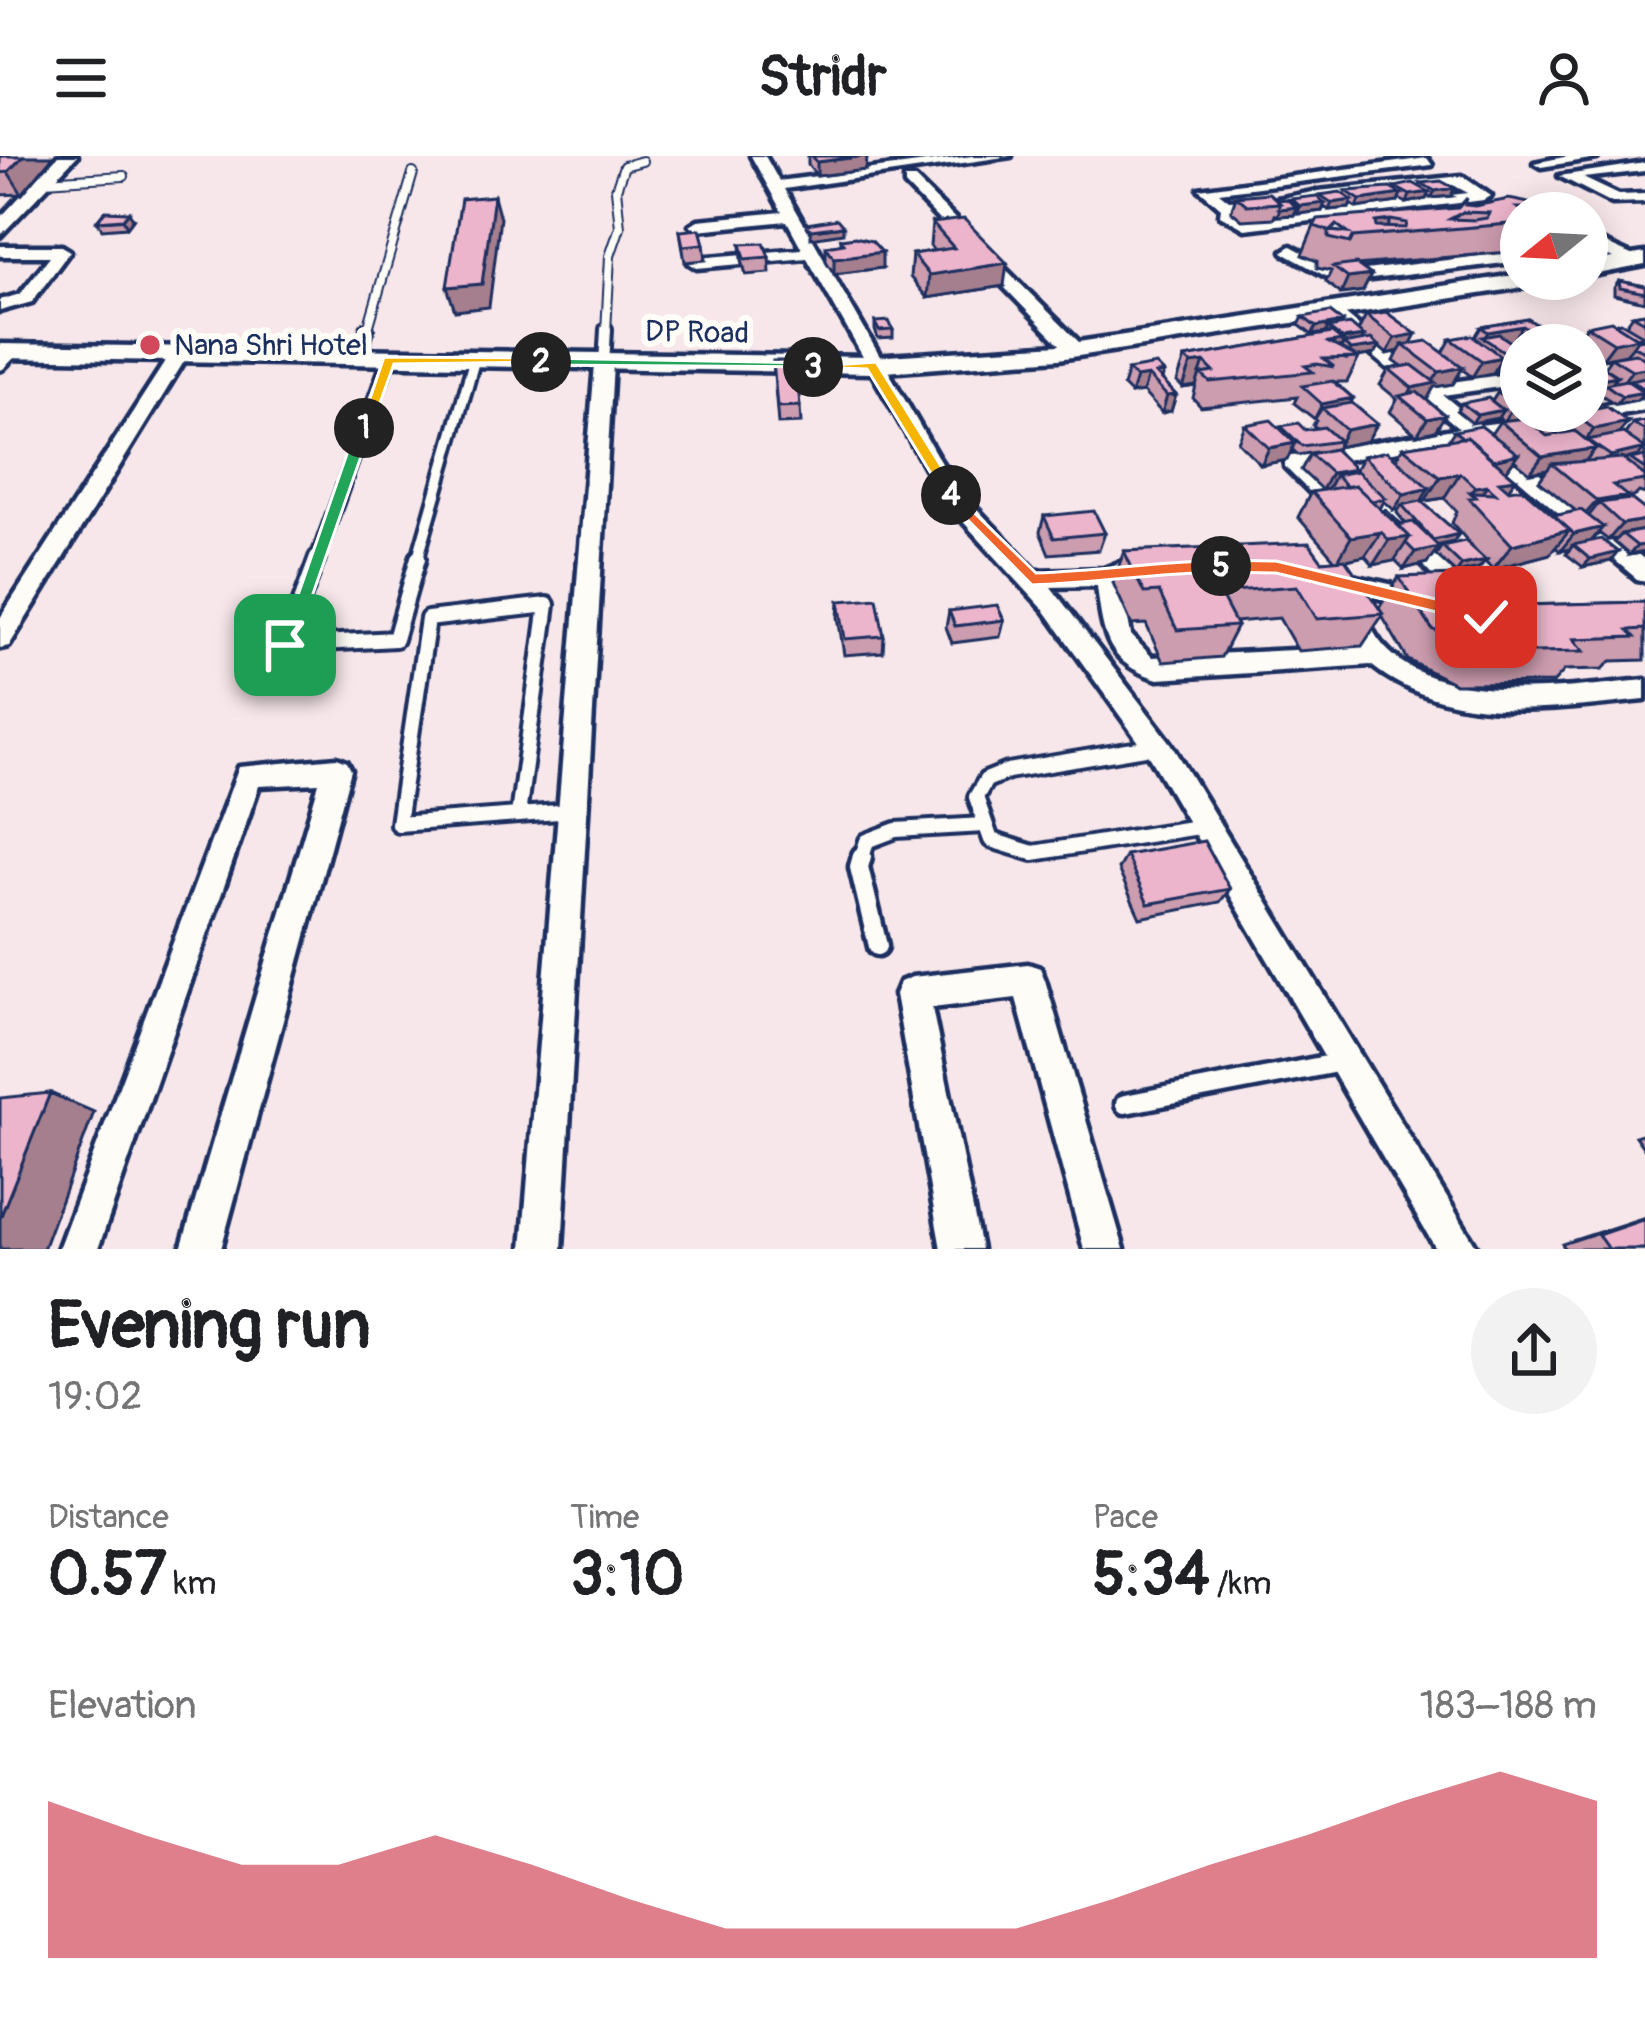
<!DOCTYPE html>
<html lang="en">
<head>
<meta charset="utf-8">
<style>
	:root { --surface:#fff; --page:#f2f2f2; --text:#202124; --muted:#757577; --accent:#d1495b }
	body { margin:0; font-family:Pangolin,sans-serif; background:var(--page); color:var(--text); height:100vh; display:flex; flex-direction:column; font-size:45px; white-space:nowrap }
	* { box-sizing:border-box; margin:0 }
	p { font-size:39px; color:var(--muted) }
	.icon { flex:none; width:66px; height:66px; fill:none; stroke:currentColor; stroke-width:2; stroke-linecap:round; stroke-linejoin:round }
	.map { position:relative; height:1093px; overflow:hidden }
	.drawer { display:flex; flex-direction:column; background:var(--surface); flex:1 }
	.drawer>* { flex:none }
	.needle { width:78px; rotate:252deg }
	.controls { position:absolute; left:1500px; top:36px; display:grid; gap:24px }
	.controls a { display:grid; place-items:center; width:108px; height:108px; border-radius:50%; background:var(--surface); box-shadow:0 6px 30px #0003; font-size:60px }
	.pin { position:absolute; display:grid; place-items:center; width:102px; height:102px; color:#fff; margin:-51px; border-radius:24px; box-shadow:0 6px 18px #0006 }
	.km { position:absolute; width:60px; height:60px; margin:-30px; border-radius:50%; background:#222; color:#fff; font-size:33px; line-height:60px; text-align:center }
	.round { display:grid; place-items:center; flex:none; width:126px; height:126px; border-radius:63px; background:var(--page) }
	.summary { display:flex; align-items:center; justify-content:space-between; height:204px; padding:0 48px }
	h1 { font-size:66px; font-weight:800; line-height:90px }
	.metrics { display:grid; grid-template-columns:repeat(3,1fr); gap:18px; height:204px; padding:12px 48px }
	.metrics div { display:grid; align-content:center }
	.metrics b { font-size:60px; font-weight:800 }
	.metrics small { font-size:33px; font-weight:400 }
	.metrics p { font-size:33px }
	.chart { height:336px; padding:24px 48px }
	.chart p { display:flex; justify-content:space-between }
	.chart svg { width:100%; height:216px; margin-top:12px; fill:var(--accent); opacity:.7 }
	header { display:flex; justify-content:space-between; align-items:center; height:156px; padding:0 48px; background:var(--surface); font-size:54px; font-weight:800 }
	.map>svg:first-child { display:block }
</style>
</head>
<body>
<header><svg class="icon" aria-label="menu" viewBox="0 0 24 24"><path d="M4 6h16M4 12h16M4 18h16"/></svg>Stridr<svg class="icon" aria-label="person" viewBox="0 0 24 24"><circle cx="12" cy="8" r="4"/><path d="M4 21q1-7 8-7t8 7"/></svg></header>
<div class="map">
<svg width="1645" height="1093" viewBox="0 0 1645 1093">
	<rect width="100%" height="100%" fill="#f8e7ea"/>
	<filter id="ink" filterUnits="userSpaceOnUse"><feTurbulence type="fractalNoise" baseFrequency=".00833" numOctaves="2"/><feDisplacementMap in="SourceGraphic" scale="24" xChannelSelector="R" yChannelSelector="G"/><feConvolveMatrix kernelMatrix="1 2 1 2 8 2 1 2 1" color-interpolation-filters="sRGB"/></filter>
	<g filter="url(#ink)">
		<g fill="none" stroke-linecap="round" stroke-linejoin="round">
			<defs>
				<path id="service-far3" d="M45,25L124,20
					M367,176L413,17
					M606,176L610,100L620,71L616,33L624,10L642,5"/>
				<path id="service-far2" d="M359,202L367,173
					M604,208L606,173
					M0,209L13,196
					M316,405L389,203
					M417,405L474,205"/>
				<path id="service-far1" d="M317,402L285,489L395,483L418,402
					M547,449L518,659L398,668L428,463Z
					M1157,590L1008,615L986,624L976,641L991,684L1033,697L1204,670
					M518,659L572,655
					M861,703L867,685L896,674L984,669"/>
				<path id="service" d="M862,700L859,711L878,790
					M1125,948L1342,906"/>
				<path id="minor" d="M751,0H765L779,25L972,0H1011L784,33L937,300L961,336L1036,415L1104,413L1126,404L1159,406L1163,412L1159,418L1121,425L1131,479L1152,501L1356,491L1327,425L1339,417L1431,437L1434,443L1431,449L1422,452L1357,437C1364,454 1370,474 1382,488C1437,554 1569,531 1645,524V544C1553,553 1448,571 1371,509L1158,523C1106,507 1103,479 1097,430L1051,431L1171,587L1478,1093H1436L1151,603L1045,455L945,346L807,102L697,112L689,107L697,102L802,93L787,65L698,74L690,69L698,64L782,56Z
					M1569,0L1597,2L1541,11L1534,7Z
					M1427,2L1432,9L1219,36L1229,44L1244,43L1251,48L1318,35L1462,20L1491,40L1484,44L1245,73L1220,59L1221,52L1199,33ZM1453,29L1468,37L1248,63L1240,58L1334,41Z
					M1645,7V15L1583,22L1619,39L1645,38V46L1612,47L1559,20Z
					M905,23H915L1083,190V198H1069L905,29Z
					M1587,79L1638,102L1640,105L1626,108L1587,90Z
					M0,90H62L70,95L32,146L0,155V144L20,138L50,100H0Z
					M1291,90L1341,117L1521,95V105L1338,127L1285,98L1283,95Z
					M1327,153H1339L1431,229L1521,216V228L1443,239L1480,269L1587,255V252L1645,242V254L1493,279L1645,404V425L1637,423L1471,283L1308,310L1346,348L1343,353H1327L1285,311V301L1459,272L1327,161Z
					M172,195L188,199L9,490L0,492V462Z
					M1645,198V210L1587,219V207Z
					M604,202L613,208L562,1093H522L595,208Z
					M1357,317L1365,319L1479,439L1482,445L1479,451H1461L1349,329V319Z
					M337,602L347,606L351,614L221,1093H181L319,627L259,630L98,1093H58L239,611Z
					M1028,808L1040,812L1045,824L1124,1093H1084L1016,842L932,852L981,1093H941L895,838L900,826L912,821Z"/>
				<path id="tertiary" d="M58,0H77L0,80V62Z
					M1645,97V109L1587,120V106Z
					M1521,118V123H1542L1531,130L1059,203L872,217L0,202V188L872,201L1059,189Z"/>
			</defs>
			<use href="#service-far3" stroke="#1b2f5e" stroke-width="12"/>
			<use href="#service-far2" stroke="#1b2f5e" stroke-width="18"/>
			<use href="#service-far1" stroke="#1b2f5e" stroke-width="22"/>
			<use href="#service" stroke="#1b2f5e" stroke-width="27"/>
			<use href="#minor" stroke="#1b2f5e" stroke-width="9"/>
			<use href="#tertiary" stroke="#1b2f5e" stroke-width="9"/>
			<use href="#service-far3" stroke="#fdfcf7" stroke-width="8"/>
			<use href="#service-far2" stroke="#fdfcf7" stroke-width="10"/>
			<use href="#service-far1" stroke="#fdfcf7" stroke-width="14"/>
			<use href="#service" stroke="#fdfcf7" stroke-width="18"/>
			<use href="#minor" fill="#fdfcf7" fill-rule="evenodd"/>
			<use href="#tertiary" fill="#fdfcf7" fill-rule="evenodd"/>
		</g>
		<path fill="#cc9caf" stroke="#1b2f5e" stroke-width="3" fill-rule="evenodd" d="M0,0L52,2L22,38L0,39Z
			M808,0H867L866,14L817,20L808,9Z
			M1421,27L1451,40L1431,42L1427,40L1426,43L1407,47L1399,43L1398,46L1357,52L1351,48L1349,52L1329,54L1324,51L1322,55L1298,58L1295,56L1294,59L1277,60L1275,59L1274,62L1242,64L1231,55L1236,40L1290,46L1291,43H1319L1320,39H1344L1346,35L1393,34L1395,31H1420Z
			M1465,49L1522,52H1518L1521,57V95L1357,109L1371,119L1363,135L1341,138L1326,126L1331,115L1317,112V105L1302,99L1314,70L1458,52ZM1337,69L1348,77L1331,75Z
			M133,63L127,71L102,73L97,65Z
			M932,67L1004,130L927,142L910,121L912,98L934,95L930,90Z
			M680,75L704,88L706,104L685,106Z
			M841,83L882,112L834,118L826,105V90L841,88Z
			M741,88L769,101L770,117L746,119L742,104Z
			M1619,125L1645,130V146L1614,139V132Z
			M1645,157V242L1616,248L1598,237L1604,229L1587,231V209L1604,211L1611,201L1602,203L1587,193V189H1580L1575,186L1587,170L1626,169L1633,159Z
			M1366,159L1411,187L1443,197L1451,183L1475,181L1481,171L1528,163L1569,189H1521V192L1511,186L1521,193V209L1518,214L1502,217L1495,213L1492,217L1472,221L1462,213L1453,228L1434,231L1426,244L1435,275L1417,279L1390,256L1397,243L1380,229L1389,213L1402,211L1394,205L1399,195L1387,198L1379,191L1375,198L1356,201L1359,202L1347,226H1335L1353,242L1351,247L1377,268L1367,285L1338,290L1336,294L1354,316L1363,300L1396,303L1403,291L1448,284L1454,275L1491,278L1500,265H1502L1498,261L1472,267L1457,255L1462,247L1492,245L1498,236L1515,234L1510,230L1521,214V255H1538L1533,262L1526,263L1536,270L1541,263L1563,270L1572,257L1628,266L1619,277L1625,278L1633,267L1645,265V338L1639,336L1635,340L1624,344L1645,354V396L1629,399L1614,386L1617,383L1608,384L1599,377L1592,385L1611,405L1583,411L1566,398L1570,393L1560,395L1555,391L1550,398L1493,413L1485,405L1479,412L1456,417L1436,399L1442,390L1478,397L1452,367L1457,355L1444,342L1425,345L1422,343L1421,345L1453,386L1438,390L1427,407L1404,413L1395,404L1373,409L1365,400L1346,404L1379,452L1399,421L1477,450L1645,446V504L1611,505L1603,513L1565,514L1553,527L1455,528L1408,504L1382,460L1362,490L1298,495L1279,462L1235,466L1237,470L1221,501L1163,506L1146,468L1132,469L1113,427L1124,395L1322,405L1335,404L1298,361L1311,336L1322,334L1301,314L1310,298L1316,296L1298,299L1292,293L1287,304L1261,309L1238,286L1245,269L1280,273L1281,270L1305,274L1317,272L1313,269L1316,264L1294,247L1297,241L1201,251L1193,242L1196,230L1183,232L1177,226L1185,202L1325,178L1326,177L1312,179L1299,169L1303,161L1358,175ZM1514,304L1530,317L1547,314L1539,325L1576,355L1554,360L1508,333L1506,315ZM1384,345L1394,354L1399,353L1397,357L1406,368H1402L1380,353Z
			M875,166L893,174V182L878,183L875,174Z
			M773,205L800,250L801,267L778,268Z
			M1128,214L1164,217L1162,224L1176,239L1171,255L1162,257L1143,236L1131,238L1123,230Z
			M1044,360L1105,377L1099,394L1049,398L1040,376Z
			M839,445L884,480L883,496L844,499L838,461Z
			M949,455L1004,464L1000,481L952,487L946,471Z
			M1126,699L1230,733L1220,746L1140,762L1118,713Z
			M1645,977V994L1635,980Z
			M1645,1061V1093H1565L1562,1088Z"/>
		<path fill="#a67f8f" stroke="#1b2f5e" stroke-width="3" d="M23,0H51L52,2L22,38L8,16Z
			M867,0L866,14L817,20V6Z
			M1454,32L1451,40L1431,42L1435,35Z
			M1429,36L1426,43L1407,47L1410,39Z
			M1401,38L1398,46L1357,52L1360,44Z
			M494,40L500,62L489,151L455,155L447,131Z
			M1352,44L1349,52L1329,54L1332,47Z
			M1325,47L1322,55L1298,58L1300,50Z
			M1297,51L1294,59L1277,60L1280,53Z
			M129,56L133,63L127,71L123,63Z
			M1391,64L1385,78L1370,79L1376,66Z
			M843,70V77L811,82V74Z
			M882,96V112L834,118V102Z
			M1007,107L1004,130L927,142L929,119Z
			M1371,119L1363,135L1341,138L1348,122Z
			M1343,166L1339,174L1328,172L1326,177L1312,179L1316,171Z
			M1523,170L1512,186L1495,189L1484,182L1488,176Z
			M1416,178L1408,193L1403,189L1399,195L1387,198L1395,182Z
			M1643,179L1626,198L1602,203L1614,187Z
			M1364,180L1360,188H1343L1342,191L1338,192L1329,187Z
			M1379,190L1375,198L1347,203L1351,194Z
			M1521,199V209L1518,214L1502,217L1512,201Z
			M1502,201L1492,217L1472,221L1482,205Z
			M1204,206L1196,230L1183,232L1191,208Z
			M1463,211L1453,228L1434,231L1427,244L1405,245L1412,232L1431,228L1439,216Z
			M1645,212V224H1630L1626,229L1620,230L1632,214Z
			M1148,220L1143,236L1131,238L1136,222Z
			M1617,220L1611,228L1589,232L1595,224Z
			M1644,236L1637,244L1616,248L1622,240Z
			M1176,239L1171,255L1162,257L1167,240Z
			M1353,242L1345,259L1322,252L1314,264L1322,248Z
			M1521,248V255H1538L1533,262L1503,266L1514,249Z
			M1503,254L1498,262L1472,267L1477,259Z
			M1445,259L1435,275L1417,279L1427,263Z
			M1628,266L1615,282L1582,289L1594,273Z
			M1377,268L1367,285L1337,291L1346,274Z
			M1295,287L1287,304L1261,309L1269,292Z
			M1596,292L1583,308H1552L1547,314L1530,317L1542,301Z
			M1645,292L1638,300L1604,309L1611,300Z
			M1518,298L1506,315L1491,304Z
			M1355,313L1346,329L1335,319L1328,333L1322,334L1331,317Z
			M1460,317L1444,342L1425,345L1440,321Z
			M1516,323L1498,347L1499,325Z
			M1487,329L1474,348L1476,341L1471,337L1475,331Z
			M1429,332L1419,349H1402L1399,353L1394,354L1404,338Z
			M1627,340L1613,357L1599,347L1588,361H1583L1597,345Z
			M1645,364V374L1622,378L1617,383L1608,384L1622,368Z
			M1603,371L1589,388L1573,389L1570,393L1560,395L1574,378Z
			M1570,374L1550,398L1493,413L1512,389Z
			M1381,376L1365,400L1337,406L1351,381Z
			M1459,378L1453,386L1427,392L1433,384Z
			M1410,381L1394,405L1373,409L1389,384Z
			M1645,389V396L1629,399L1637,390Z
			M1439,391L1427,407L1404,413L1415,396Z
			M1618,396L1611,405L1583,411L1590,403Z
			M1486,404L1479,412L1456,417L1462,409Z
			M50,937L94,956L43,1093H0V1062Z"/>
		<path fill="#edb5cc" stroke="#1b2f5e" stroke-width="3" fill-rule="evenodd" d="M0,0H23L8,16L0,17Z
			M812,0H865L817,6Z
			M1441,25L1454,32L1435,35L1421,27Z
			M1413,27L1429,36L1410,39L1395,31Z
			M1390,32L1401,38L1360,44L1346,35Z
			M1340,36L1352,44L1332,47L1320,39Z
			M1269,37L1280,47L1247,49L1236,40Z
			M494,40L482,128L447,131L461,43Z
			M1316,40L1325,47L1300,50L1291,43Z
			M1467,42L1465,49L1475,50L1509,43L1529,47L1530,53L1544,57H1528L1522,52H1518L1527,57H1521V67L1353,81L1350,87L1329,82V75L1314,70L1318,63L1458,52ZM1463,56L1489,57L1487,62L1475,64L1450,63ZM1391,64L1407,67L1406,72L1377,71L1376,66ZM1337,69L1348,77L1331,75Z
			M1286,43L1297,51L1280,53L1278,52L1280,47L1277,44Z
			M105,55L129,56L123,63L97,65Z
			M837,63L843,70L811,74L806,68Z
			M964,63L1007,107L929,119L912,98L954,92L932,67Z
			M700,73L704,88L683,90L680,75Z
			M855,81L872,85L882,96L834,102L826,90L844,87L841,83Z
			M764,87L769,101L745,103L741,88Z
			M1356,108L1371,119L1348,122L1333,111Z
			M1619,125L1645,130V137L1620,132Z
			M1330,156L1343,166L1316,171L1303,161Z
			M1386,156L1416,178L1395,182L1366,159Z
			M1645,157V166L1633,159Z
			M1528,163L1569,189H1552L1523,170L1488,176L1481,171Z
			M889,165L893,174L879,175L875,166Z
			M1611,165L1638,182L1614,187L1587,170Z
			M1621,166L1643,179L1636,181L1614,167Z
			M1350,168L1364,180L1342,183L1328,172Z
			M1332,177L1342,185L1329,187L1359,202L1324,203L1334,211L1317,208L1305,210L1313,216L1210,226L1201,218L1214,216L1204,206L1191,208L1185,202Z
			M1499,178L1521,193V199L1512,201L1482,181Z
			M1472,179L1502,201L1482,205L1451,183Z
			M1371,183L1379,190L1351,194L1343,188Z
			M1645,183V195L1633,190L1637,184Z
			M1427,185L1463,211L1439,216L1403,189Z
			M1635,197L1645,203V212L1632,214L1611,201Z
			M773,205H796L800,250L777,251Z
			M1597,207L1617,220L1595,224L1587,219V209Z
			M1156,209L1164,217L1156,218L1176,239L1167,240L1148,220L1136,222L1128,214Z
			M1412,209L1436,227L1412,232L1389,213Z
			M1645,221V233L1630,224Z
			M1626,224L1644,236L1622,240L1605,228Z
			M1333,225L1353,242L1322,248L1302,230Z
			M1521,233V248L1514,249L1498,236Z
			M1587,235L1598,242L1587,244Z
			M1417,236L1445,259L1427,263L1399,240Z
			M1488,242L1503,254L1477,259L1462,247Z
			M1352,247L1377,268L1346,274L1322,252Z
			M1606,250L1628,266L1594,273L1572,257Z
			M1525,262L1547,280L1575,275L1596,292L1542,301L1500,265Z
			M1553,262L1570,276L1558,278L1541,263Z
			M1271,264L1295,287L1269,292L1245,269Z
			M1645,265V275L1633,267Z
			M1298,267L1305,274L1324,271L1340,285L1302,290L1281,270Z
			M1481,270L1518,298L1493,304L1467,281L1463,282L1454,275Z
			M1623,277L1645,292L1611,300L1587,284Z
			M1467,281L1516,323L1499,325L1509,334L1522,332L1570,374L1512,389L1469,342L1476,341L1470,336L1496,337L1487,329L1475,331L1460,317L1440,321L1403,291Z
			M1334,293L1355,313L1331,317L1310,298Z
			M1387,295L1429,332L1404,338L1363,300Z
			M1645,300V313L1630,303Z
			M1622,302L1645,320V324L1613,329L1627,340L1597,345L1552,308Z
			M1357,315L1386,342L1372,345L1355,329L1347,331L1335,319Z
			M1355,329L1410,381L1389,384L1381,376L1351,381L1311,336Z
			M1631,343L1645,354V364L1622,368L1599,347Z
			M1421,345L1459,378L1433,384L1402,349Z
			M1386,354L1402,369H1398L1382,355Z
			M1581,354L1603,371L1574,378L1554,360Z
			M1094,355L1105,377L1054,382L1044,360Z
			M1413,366L1439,391L1415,396L1406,387L1410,381L1398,369Z
			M1645,374V389L1637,390L1622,378Z
			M1601,383L1618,396L1590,403L1573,389Z
			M1465,385L1486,404L1462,409L1442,390Z
			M1309,387L1322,405L1345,403L1383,458L1317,463L1297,430L1219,436L1237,470L1177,474L1159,436L1144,437L1124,395Z
			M1456,419L1477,450L1645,446V473L1628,474L1635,481L1574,483L1584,495L1482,497L1432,473L1399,421Z
			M877,442L884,480L845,483L839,445Z
			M997,449L1004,464L955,470L949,455Z
			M1204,685L1230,733L1148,748L1126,699Z
			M50,937L0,1062V942Z
			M1645,1063V1093H1608L1598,1079Z"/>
	</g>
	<path fill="#22a559" stroke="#fff" stroke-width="3" d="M364,268L371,272L295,489L279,494L356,272Z"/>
	<path fill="#f5b400" stroke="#fff" stroke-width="3" d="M384,201L541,202L548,206L394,208L371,272L359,275Z"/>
	<path fill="#22a559" stroke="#fff" stroke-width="3" d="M541,202L813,207L820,211L536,209Z"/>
	<path fill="#f5b400" stroke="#fff" stroke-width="3" d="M876,206L959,339L957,342H946L867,213L806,211Z"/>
	<path fill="#f0652b" stroke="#fff" stroke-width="3" d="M951,334L1036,417C1099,415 1157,406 1221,404L1229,410L1221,416C1156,417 1097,427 1032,429L946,342Z"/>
	<path fill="#f0652b" stroke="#fff" stroke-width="3" d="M1276,405L1486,455L1495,461L1486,468L1276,417L1221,416L1212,410L1221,404Z"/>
	<circle fill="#d1495b" stroke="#fdfcf7" stroke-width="4.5" cx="150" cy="189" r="12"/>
	<g text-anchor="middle" stroke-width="12" stroke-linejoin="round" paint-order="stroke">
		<g font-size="30" fill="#1b2f5e" stroke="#fdfcf7">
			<text transform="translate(697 176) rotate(1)" y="10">DP Road</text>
		</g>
		<g font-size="30" fill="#1b2f5e" stroke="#fdfcf7" text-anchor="start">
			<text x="174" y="199">Nana Shri Hotel</text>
		</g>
	</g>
</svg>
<div class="controls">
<a><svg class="needle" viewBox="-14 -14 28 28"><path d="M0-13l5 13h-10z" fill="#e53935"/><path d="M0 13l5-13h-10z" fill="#757577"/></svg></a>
<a><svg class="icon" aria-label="layers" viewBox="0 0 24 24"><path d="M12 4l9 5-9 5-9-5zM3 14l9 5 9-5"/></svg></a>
</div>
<div class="pin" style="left:285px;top:489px;background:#1e9e55"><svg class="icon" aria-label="arrive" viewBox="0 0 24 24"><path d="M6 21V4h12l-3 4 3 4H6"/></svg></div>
<div class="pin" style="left:1486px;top:461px;background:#d93025"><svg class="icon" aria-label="check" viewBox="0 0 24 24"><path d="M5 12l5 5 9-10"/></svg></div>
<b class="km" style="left:364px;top:272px">1</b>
<b class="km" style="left:541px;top:206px">2</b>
<b class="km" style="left:813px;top:211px">3</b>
<b class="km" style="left:951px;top:339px">4</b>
<b class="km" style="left:1221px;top:410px">5</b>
</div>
<section class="drawer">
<div class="summary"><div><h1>Evening run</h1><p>19:02</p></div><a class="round"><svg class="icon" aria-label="share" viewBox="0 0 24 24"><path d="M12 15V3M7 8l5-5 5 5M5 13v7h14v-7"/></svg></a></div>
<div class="metrics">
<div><p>Distance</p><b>0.57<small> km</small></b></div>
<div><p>Time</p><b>3:10</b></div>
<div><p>Pace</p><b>5:34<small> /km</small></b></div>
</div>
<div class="chart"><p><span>Elevation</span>183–188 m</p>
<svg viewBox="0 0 160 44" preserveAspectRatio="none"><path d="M0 44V12L10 19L20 25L30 25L40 19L50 25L60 32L70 38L80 38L90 38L100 38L110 32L120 25L130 19L140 12L150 6L160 12V44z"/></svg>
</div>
</section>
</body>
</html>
